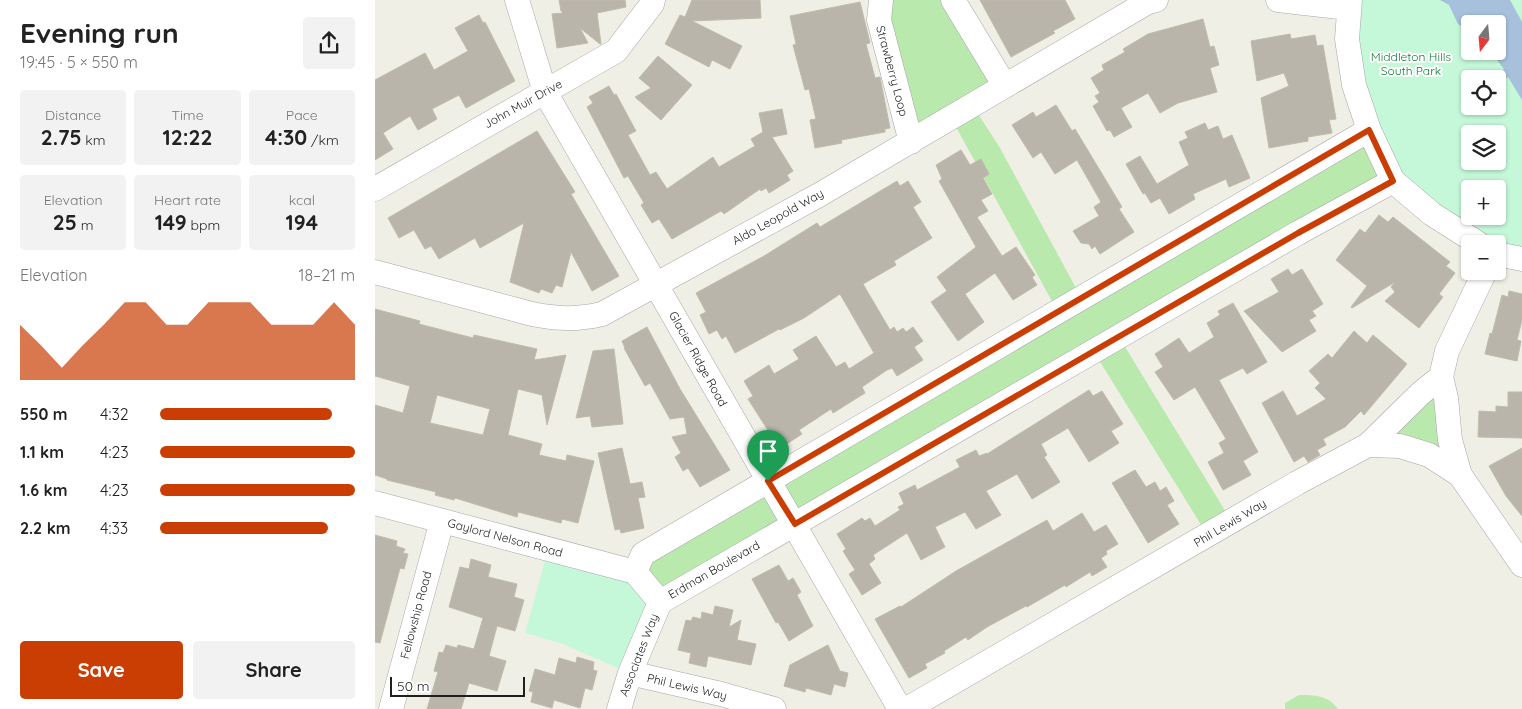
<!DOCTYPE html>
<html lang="en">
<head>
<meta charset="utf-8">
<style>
	:root { --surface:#fff; --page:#f2f2f2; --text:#222; --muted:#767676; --accent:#ca3e04 }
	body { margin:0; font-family:Quicksand,sans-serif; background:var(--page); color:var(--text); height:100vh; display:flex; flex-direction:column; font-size:19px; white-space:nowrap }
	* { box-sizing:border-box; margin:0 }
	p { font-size:16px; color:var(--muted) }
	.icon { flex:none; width:28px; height:28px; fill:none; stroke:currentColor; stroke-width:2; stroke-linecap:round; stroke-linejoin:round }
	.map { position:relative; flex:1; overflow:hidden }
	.sheet { display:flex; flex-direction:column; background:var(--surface); width:375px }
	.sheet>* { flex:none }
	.needle { width:32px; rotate:196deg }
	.buttons { position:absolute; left:1086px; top:15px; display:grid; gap:10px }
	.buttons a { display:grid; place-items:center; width:45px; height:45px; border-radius:5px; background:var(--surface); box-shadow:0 1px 4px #0004; font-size:25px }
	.scale { position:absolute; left:15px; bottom:12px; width:135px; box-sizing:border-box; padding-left:5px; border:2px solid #1f1f1f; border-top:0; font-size:14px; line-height:18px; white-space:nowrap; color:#1f1f1f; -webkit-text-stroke:4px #fff; paint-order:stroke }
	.pin { position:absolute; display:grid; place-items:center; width:42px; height:42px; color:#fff; margin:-51px -21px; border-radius:50% 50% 50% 0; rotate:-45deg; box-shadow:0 0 5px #0007 }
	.pin .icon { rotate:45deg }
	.round { display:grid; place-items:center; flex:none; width:52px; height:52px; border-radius:5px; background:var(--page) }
	.headline { display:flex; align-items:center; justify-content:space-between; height:85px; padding:0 20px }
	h1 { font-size:28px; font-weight:700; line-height:38px }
	.figures { display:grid; grid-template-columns:repeat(3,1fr); gap:8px; height:85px; padding:5px 20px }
	.figures div { display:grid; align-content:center; border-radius:5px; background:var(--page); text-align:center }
	.figures b { font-size:21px; font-weight:700 }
	.figures small { font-size:14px; font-weight:400 }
	.figures p { font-size:14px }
	.chart { height:140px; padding:10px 20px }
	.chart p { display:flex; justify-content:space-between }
	.chart svg { width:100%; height:90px; margin-top:5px; fill:var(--accent); opacity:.7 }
	.cta { display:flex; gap:10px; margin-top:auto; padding:10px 20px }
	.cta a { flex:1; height:58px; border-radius:5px; background:var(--accent); color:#fff; font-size:20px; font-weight:700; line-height:58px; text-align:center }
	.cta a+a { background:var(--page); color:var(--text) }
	ul { padding:0 20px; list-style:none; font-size:16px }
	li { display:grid; grid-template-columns:80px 60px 1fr; align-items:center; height:38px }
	li i { height:12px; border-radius:6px; background:var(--accent) }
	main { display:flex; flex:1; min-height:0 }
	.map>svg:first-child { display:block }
</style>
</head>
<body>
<main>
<section class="sheet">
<div class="headline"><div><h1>Evening run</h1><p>19:45 · 5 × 550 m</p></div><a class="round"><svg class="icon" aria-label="share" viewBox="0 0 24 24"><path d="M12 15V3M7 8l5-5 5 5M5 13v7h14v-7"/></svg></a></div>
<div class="figures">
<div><p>Distance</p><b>2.75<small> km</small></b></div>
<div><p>Time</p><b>12:22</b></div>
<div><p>Pace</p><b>4:30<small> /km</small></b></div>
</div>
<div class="figures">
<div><p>Elevation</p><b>25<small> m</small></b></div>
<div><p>Heart rate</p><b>149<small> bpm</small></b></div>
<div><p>kcal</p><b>194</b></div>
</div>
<div class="chart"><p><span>Elevation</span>18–21 m</p>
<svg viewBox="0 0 160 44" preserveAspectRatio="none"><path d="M0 44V17L10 27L20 38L30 27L40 17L50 6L60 6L70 17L80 17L90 6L100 6L110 6L120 17L130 17L140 17L150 6L160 17V44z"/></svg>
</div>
<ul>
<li><b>550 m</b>4:32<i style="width:88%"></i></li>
<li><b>1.1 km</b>4:23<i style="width:100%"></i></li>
<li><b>1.6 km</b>4:23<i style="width:100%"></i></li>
<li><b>2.2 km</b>4:33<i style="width:86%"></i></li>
</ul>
<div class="cta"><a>Save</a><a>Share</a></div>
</section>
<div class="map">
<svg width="1147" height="709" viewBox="0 0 1147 709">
	<rect width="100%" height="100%" fill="#f0efe6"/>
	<path fill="#b9e9ad" d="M506,0H578L630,86L598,106L625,148L707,299L994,130L1018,181L744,337L857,522L833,536L719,352L285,602L268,554L683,312L576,118L536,142Z
		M1066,377L1085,475L1025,446L1015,425Z
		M924,695C939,695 953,695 963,709H910V703Z"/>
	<path fill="#c4f8d8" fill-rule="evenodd" d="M975,0H1147V259L1122,244H1104L1057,214L994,130ZM1095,24H1122V51H1095ZM1095,79H1122V106H1095ZM1095,134H1122V161H1095ZM1095,189H1122V216H1095Z
		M173,550L260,572L285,602L255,673L185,643L150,633Z"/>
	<path fill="#a7c1dc" d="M1065,0H1135L1147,22V100L1133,77L1123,84L1122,79H1117L1129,69L1115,51H1122V24H1095V32L1083,24L1074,5Z"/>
	<path fill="#b9b5ab" stroke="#c1bba8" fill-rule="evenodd" d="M184,0H250L251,7L222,13L226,44H225L205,28L213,43L182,48L177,14L188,13L186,11Z
		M317,0H385L386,18L317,21L367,46L355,69L337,60L334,67L290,44L305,15L310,17Z
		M605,0H690L700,19L678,31L680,33L636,57Z
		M485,2L495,43L491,44L500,78L505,77L515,128L510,129V132L466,140L467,143L440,148L435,120L441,119L434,89L430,90L418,45L421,44L415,16Z
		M104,15L108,23L110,22L140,81L91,108L84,95L57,109L62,119L43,130L35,116L8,133L18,149L0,160V80L50,53L59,70L93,51L80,28Z
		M828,19L835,47L839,46L844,65L835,68L842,92L803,103L785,113L773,93L746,108L757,127L739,137L735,130L732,131L718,106L724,102L720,96L725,93L716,78L729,70L727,65L750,52L748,49L773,34Z
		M915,34L916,39L940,35L942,46L948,45L961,119L954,120L957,133L933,137V141L894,148L886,98L914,86L909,73L882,81L876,41Z
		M283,56L317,85L286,120L260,97L276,88L264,78Z
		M234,86L239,95L241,94L261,131L253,135L275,175L281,172L292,189L338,157L344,167L380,146L376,139L388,132L384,113L407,109L412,134L397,137L418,171L412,175L415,180L394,193L391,188L386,191L385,189L349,214L346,211L297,239L284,219L277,223L266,205L269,203L253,176L249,178L212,107L218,103L214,97Z
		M681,105L697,131L700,129L747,207L744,209L759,232L725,254L720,246L717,249L714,244L706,243L698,231L724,216L719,207L726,202L702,160L680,174L666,152L658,158L637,125L658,112L661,117Z
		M830,123L833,130L843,126L848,139L857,135L875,178L854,187L851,179L818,194L820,199L794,214L785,198L776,203L770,193L768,194L751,164L765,156L782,184L814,165L804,142L813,138L810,132Z
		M162,131L200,192L196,194L244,276L217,291L196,252L187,287L181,285L177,293L166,289L164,293L135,282L149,223L105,248L100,238L64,259L56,246L50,249L39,230L24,238L13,218Z
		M586,150L595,165L606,159L614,174L608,178L617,194L606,200L613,211L602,217L627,256L641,247L660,275L657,277L662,285L638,300L620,273L590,294L609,322L583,341L556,302L572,291L562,277L601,247L564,181L567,179L561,165Z
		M522,181L525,186L533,181L546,202L538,207L557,238L519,261L521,265L488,284L515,330L519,327L522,332L528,328L531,332L538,327L548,341L539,347L548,360L522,376L517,368L512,370L487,387L490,393L458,413L456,409L424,430L427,434L407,447L397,430L394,432L373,399L378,396L369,381L394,365L399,374L424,359L418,350L441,336L461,367L470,362L474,369L499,353L465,294L429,318L405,330L404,329L360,353L351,336L347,339L342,330L334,334L325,315L331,312L321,293L389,256L442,223L445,227Z
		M1004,215L1013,222L1018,217L1075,262L1071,266L1080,273L1064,294L1068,297L1044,328L1010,301L1020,292L1016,287L1020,282L977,308L976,307L992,286L961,260L985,229L990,233Z
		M913,269L917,275L927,269L948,304L937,311L941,316L934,320L941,331L907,352L869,311L904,292L896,279Z
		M1134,291L1147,294V320L1142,340L1146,341L1142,361L1110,354L1115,333L1117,334L1127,295L1133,297Z
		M858,303L892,362L872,374L868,368L844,380L883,452L868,461L876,475L848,490L833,462L849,453L844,443L851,439L820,387L799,400L780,372L788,367L780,354L804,338L814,353L839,337L832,323L845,315L843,311Z
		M0,309L45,321L44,324L98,338L99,335L162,349L159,360L191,355L172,425L167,395L143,389L133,435L167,444L164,455L191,461L192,455L219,461L203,523L187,519L186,523L143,512L142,517L80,498L79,500L60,495L61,492L12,480V479L0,475V405L28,413L35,386L0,376ZM62,395L115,409L108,435L55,423Z
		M272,327L305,389L355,470L325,487L313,468L308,471L300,457L306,453L297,437L312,434L309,417L295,419L275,383L270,386L249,348H250L247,341Z
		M979,331L992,343L998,335L1032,364L989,415L986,411L970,427L948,439L951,445L942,450L945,455L933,462L929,456L919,462L887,403L908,391L922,416L951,399L940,388L945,383L934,371L953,354L957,358Z
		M239,349L248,424L217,427L215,416L201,418L218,351Z
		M714,390L718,396L727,391L748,424L736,431L744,443L714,462L693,428L666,444L672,455L669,457L685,482L657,499L642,474L611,491L626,515L601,529L590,512L560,527L570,547L546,560L532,533L498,555L500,559L494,564L506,583L487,595L474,574L480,570L468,551L471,549L462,534L487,518L490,521L495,518L500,526L525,510L523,507L529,504L524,493L540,485L542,490L570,475L585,467L581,460L601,450L604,456L612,453V454Z
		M1133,392H1147V438L1103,437L1104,411L1121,412V406L1133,407Z
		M247,448L255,484L267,482L270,497L263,498L269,528L246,533L245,529L240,530L223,453Z
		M1147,448V516L1131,496L1114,466Z
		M760,470L771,487L780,482L785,491L791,487L799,501L792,505L804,524L773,543L737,483Z
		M707,513L719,532L731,525L743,544L731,551L732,554L726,558L732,567L717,576L715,572L691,587L690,585L652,607L651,606L612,627L593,640L591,637L569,651L570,653L550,664L552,668L534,678L500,619L525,606L526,607L581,571L672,520L678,531Z
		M0,535L22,541L21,546L30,549L28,553L33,554L29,569L25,568L5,643L0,642Z
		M96,559L116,565L113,577L142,584L139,597L149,600L140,631L122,626L114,656L131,661L122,691L94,683L86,709H52L63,672L59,671L64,652L68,653L71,645L82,648L83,645L99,649L108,618L74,607L85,567L94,569Z
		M404,565L413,581L418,578L426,592L422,595L438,626L414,641L403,622L401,623L377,579Z
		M340,606L358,610L354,627L366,620L362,640L381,644L376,665L333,656L331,667L314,663L316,653L303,650L311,620L316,621L318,617L326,619L327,612L338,615Z
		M453,645L465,671L473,673L470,687L459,684L456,695L431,688L430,692L409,686L415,665Z
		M202,657L219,662L218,670L222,671L217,690L210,688L205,708L179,700L177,708L156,702L158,692L154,691L160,669L180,675L184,658L201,663Z"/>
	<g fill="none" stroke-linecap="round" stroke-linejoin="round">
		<defs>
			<path id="minor" d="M142,0L170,92L525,709
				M506,0L504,20L536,142
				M578,0L630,86
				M903,0L973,8
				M975,0L972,39L979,85L994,130L1018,181L1057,214L1104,244
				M0,189L241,51L277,4L278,0
				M1122,254L1147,259
				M0,272L157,314C182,319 202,320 227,314L444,195L773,2L781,0
				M1066,377L1071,398L1075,440L1085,475L1147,565
				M993,445L1025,446L1054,455L1085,475
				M0,503L260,572
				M260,572L285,602L923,233L1018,181
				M260,572L268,554L994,130
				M255,673L346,694L399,709
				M16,709L67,521
				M244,709L255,673L285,602
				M532,709L922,483L993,445L1046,393L1066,377L1072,351L1110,271"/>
		</defs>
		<use href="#minor" stroke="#a6a6a6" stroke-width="25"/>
		<use href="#minor" stroke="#fff" stroke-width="24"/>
	</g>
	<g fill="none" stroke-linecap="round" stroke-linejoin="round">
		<defs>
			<path id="route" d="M994,130L1018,181L923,233L420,524L393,481Z"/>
		</defs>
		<use href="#route" stroke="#fff" stroke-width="10"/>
		<use href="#route" stroke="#ca3e04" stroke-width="6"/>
	</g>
	<g text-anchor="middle" stroke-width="4" stroke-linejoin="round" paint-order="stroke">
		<g font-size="12" fill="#0e7d38" stroke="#fff">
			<text x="1036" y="61">Middleton Hills<tspan x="1036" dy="14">South Park</tspan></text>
		</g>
		<g font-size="12" fill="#1f1f1f" stroke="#fff">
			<text transform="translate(517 71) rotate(75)" y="4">Strawberry Loop</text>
			<text transform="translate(148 104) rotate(-29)" y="4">John Muir Drive</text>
			<text transform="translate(403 217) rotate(-29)" y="4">Aldo Leopold Way</text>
			<text transform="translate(323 359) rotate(61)" y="4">Glacier Ridge Road</text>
			<text transform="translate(855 523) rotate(-31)" y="4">Phil Lewis Way</text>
			<text transform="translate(130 538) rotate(15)" y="4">Gaylord Nelson Road</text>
			<text transform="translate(339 570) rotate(-30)" y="4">Erdman Boulevard</text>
			<text transform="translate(41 615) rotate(-75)" y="4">Fellowship Road</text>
			<text transform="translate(264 655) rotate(-69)" y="4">Associates Way</text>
			<text transform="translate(312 687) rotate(13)" y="4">Phil Lewis Way</text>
		</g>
	</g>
</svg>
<div class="buttons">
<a><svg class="needle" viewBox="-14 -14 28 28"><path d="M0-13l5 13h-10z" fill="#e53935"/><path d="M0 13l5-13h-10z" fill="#767676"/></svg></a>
<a><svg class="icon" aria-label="locate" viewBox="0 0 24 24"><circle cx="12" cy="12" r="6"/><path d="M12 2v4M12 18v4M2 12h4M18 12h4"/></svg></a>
<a><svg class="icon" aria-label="layers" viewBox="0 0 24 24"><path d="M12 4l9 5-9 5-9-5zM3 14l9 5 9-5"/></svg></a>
<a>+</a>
<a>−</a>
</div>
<div class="scale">50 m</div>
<div class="pin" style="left:393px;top:481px;background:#1e9e55"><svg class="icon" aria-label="arrive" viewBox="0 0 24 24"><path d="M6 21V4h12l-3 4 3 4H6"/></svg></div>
</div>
</main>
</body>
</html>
